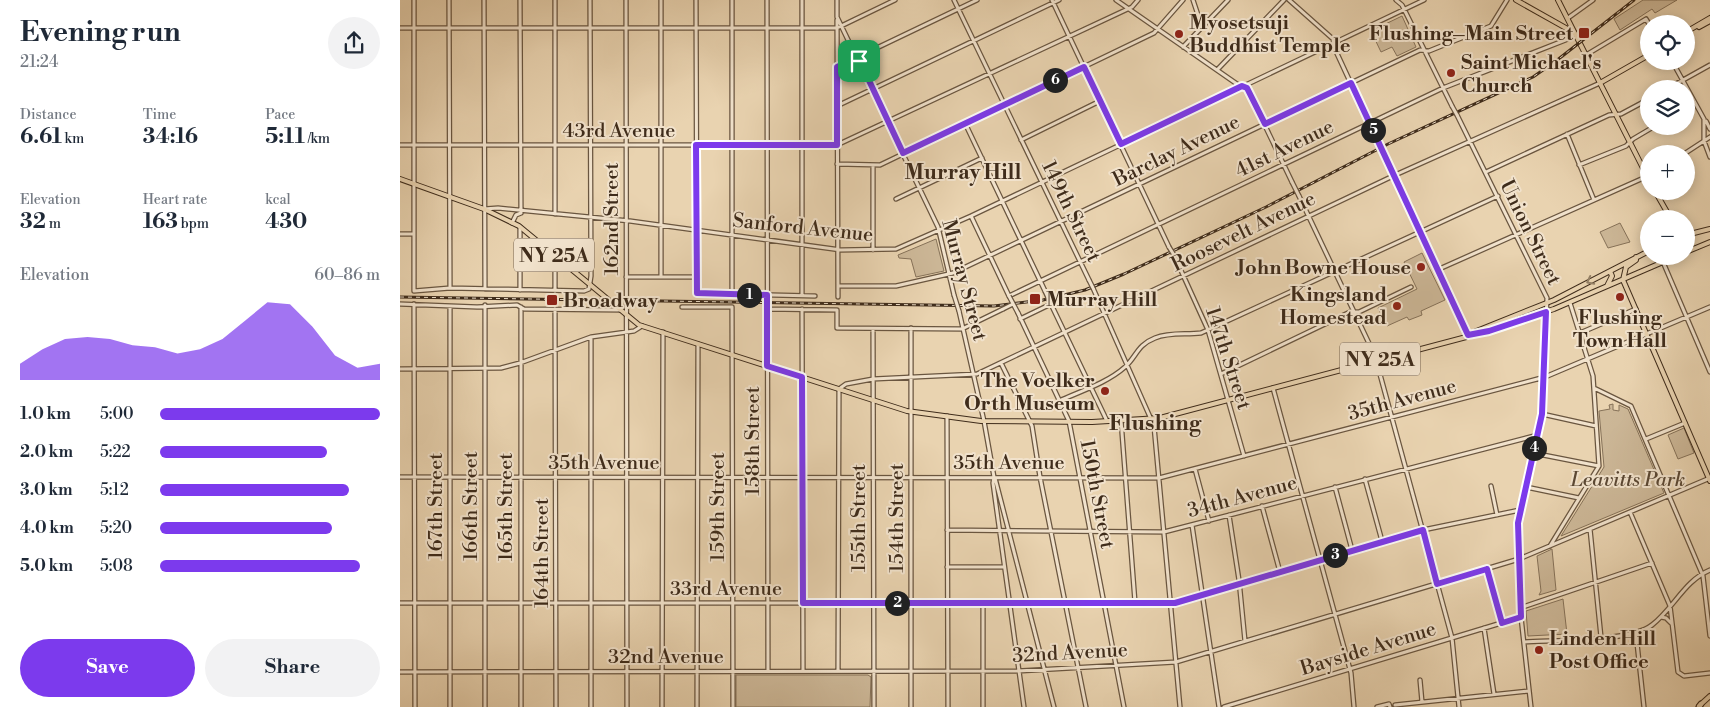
<!DOCTYPE html>
<html lang="en">
<head>
<meta charset="utf-8">
<style>
	:root { --surface:#fff; --page:#f2f2f3; --text:#1f2937; --muted:#747a83; --accent:#7c3aed }
	body { margin:0; font-family:"Libre Bodoni",serif; background:var(--page); color:var(--text); height:100vh; display:flex; flex-direction:column; font-size:19px; white-space:nowrap }
	* { box-sizing:border-box; margin:0 }
	p { font-size:16px; color:var(--muted) }
	.icon { flex:none; width:28px; height:28px; fill:none; stroke:currentColor; stroke-width:2; stroke-linecap:round; stroke-linejoin:round }
	.map { position:relative; flex:1; overflow:hidden }
	.details { display:flex; flex-direction:column; background:var(--surface); width:400px }
	.details>* { flex:none }
	.tools { position:absolute; left:1240px; top:15px; display:grid; gap:10px }
	.tools a { display:grid; place-items:center; width:55px; height:55px; border-radius:50%; background:var(--surface); box-shadow:0 2px 12px #0003; font-size:25px }
	.pin { position:absolute; display:grid; place-items:center; width:42px; height:42px; color:#fff; margin:-21px; border-radius:10px; box-shadow:0 2px 8px #0006 }
	.km { position:absolute; width:25px; height:25px; margin:-12px; border-radius:50%; background:#222; color:#fff; font-size:14px; line-height:25px; text-align:center }
	.round { display:grid; place-items:center; flex:none; width:52px; height:52px; border-radius:26px; background:var(--page) }
	.head { display:flex; align-items:center; justify-content:space-between; height:85px; padding:0 20px }
	h1 { font-size:28px; font-weight:700; line-height:38px }
	.metrics { display:grid; grid-template-columns:repeat(3,1fr); gap:8px; height:85px; padding:5px 20px }
	.metrics div { display:grid; align-content:center }
	.metrics b { font-size:21px; font-weight:700 }
	.metrics small { font-size:14px; font-weight:400 }
	.metrics p { font-size:14px }
	.chart { height:140px; padding:10px 20px }
	.chart p { display:flex; justify-content:space-between }
	.chart svg { width:100%; height:90px; margin-top:5px; fill:var(--accent); opacity:.7 }
	.cta { display:flex; gap:10px; margin-top:auto; padding:10px 20px }
	.cta a { flex:1; height:58px; border-radius:30px; background:var(--accent); color:#fff; font-size:20px; font-weight:700; line-height:58px; text-align:center }
	.cta a+a { background:var(--page); color:var(--text) }
	ul { padding:0 20px; list-style:none; font-size:16px }
	li { display:grid; grid-template-columns:80px 60px 1fr; align-items:center; height:38px }
	li i { height:12px; border-radius:6px; background:var(--accent) }
	main { display:flex; flex:1; min-height:0 }
	.map>svg:first-child { display:block }
</style>
</head>
<body>
<main>
<section class="details">
<div class="head"><div><h1>Evening run</h1><p>21:24</p></div><a class="round"><svg class="icon" aria-label="share" viewBox="0 0 24 24"><path d="M12 15V3M7 8l5-5 5 5M5 13v7h14v-7"/></svg></a></div>
<div class="metrics">
<div><p>Distance</p><b>6.61<small> km</small></b></div>
<div><p>Time</p><b>34:16</b></div>
<div><p>Pace</p><b>5:11<small> /km</small></b></div>
</div>
<div class="metrics">
<div><p>Elevation</p><b>32<small> m</small></b></div>
<div><p>Heart rate</p><b>163<small> bpm</small></b></div>
<div><p>kcal</p><b>430</b></div>
</div>
<div class="chart"><p><span>Elevation</span>60–86 m</p>
<svg viewBox="0 0 160 44" preserveAspectRatio="none"><path d="M0 44V36L10 29L20 24L30 23L40 24L50 27L60 28L70 31L80 29L90 24L100 15L110 6L120 7L130 18L140 32L150 38L160 36V44z"/></svg>
</div>
<ul>
<li><b>1.0 km</b>5:00<i style="width:100%"></i></li>
<li><b>2.0 km</b>5:22<i style="width:76%"></i></li>
<li><b>3.0 km</b>5:12<i style="width:86%"></i></li>
<li><b>4.0 km</b>5:20<i style="width:78%"></i></li>
<li><b>5.0 km</b>5:08<i style="width:91%"></i></li>
</ul>
<div class="cta"><a>Save</a><a>Share</a></div>
</section>
<div class="map">
<svg width="1310" height="707" viewBox="0 0 1310 707">
	<rect width="100%" height="100%" fill="#e9d3b0"/>
	<filter id="stains"><feTurbulence type="fractalNoise" baseFrequency=".004" numOctaves="4"/><feColorMatrix values="0 0 0 0 .2 0 0 0 0 .09 0 0 0 0 .02 0 0 0 .5 -.17"/></filter>
	<radialGradient id="worn" r=".72"><stop offset=".6" stop-color="#630" stop-opacity="0"/><stop offset="1" stop-color="#630" stop-opacity=".3"/></radialGradient>
	<path fill="#ccb797" stroke="#867259" d="M1243,0H1277L1255,13L1252,9L1220,30L1214,19Z
		M1002,16L1016,47L997,56L992,47L981,52L971,31Z
		M1220,223L1230,242L1208,248L1200,232Z
		M536,239L544,271L516,277L511,259L499,258L498,255Z
		M1022,253L1045,300L1021,311L1022,315L1009,320L1007,317L987,326L978,308L1017,289L1004,262Z
		M1213,404V410L1219,411V405L1228,409L1264,493L1161,536L1204,467L1199,411L1210,409L1209,405Z
		M1284,428L1294,453L1278,459L1268,435Z
		M1152,549L1156,590L1139,595L1141,591L1137,556Z
		M1163,599L1167,634L1128,636L1126,611Z
		M468,675L471,677L470,707H336V675Z"/>
	<g fill="none" stroke-linecap="round" stroke-linejoin="round">
		<defs>
			<path id="minor" d="M14,0V291L50,288L184,291L189,289L191,276L190,0
				M49,0L50,288
				M84,0L85,289
				M120,0L121,213
				M226,0L227,707
				M261,0V277
				M296,0L297,293L415,296
				M332,0V295
				M367,0L368,671
				M402,0V295
				M437,0V17L538,227L554,295
				M554,0L689,280
				M652,0L769,247
				M716,0L837,84L847,88L892,182
				M793,0L802,27
				M889,0L933,39L934,47L977,140
				M996,0L1002,5L1052,106
				M1168,18L1193,0
				M437,20L438,297
				M0,28H437L495,0
				M783,47L828,0
				M1186,55L1246,19L1249,24
				M1272,61L1304,119V141L1310,157
				M437,67L577,0
				M817,70L884,0
				M1267,89L1310,65
				M437,106L659,0
				M1286,108L1295,103
				M1057,115L1147,298L1142,414L1118,523L1121,617L1131,707
				M1306,121L1310,129
				M565,123L645,291
				M1167,134L1194,200
				M621,140L700,101
				M0,145H437L732,7L738,0
				M983,152L1068,335
				M1284,154L1310,137
				M437,164L480,165L754,33L783,0
				M1179,165L1226,146L1233,139L1255,126
				M473,166V250
				M1086,172L1209,115L1221,114L1249,99
				M899,196L975,356L1052,638L1059,707
				M496,199L582,158
				M84,209L98,208L230,221L441,250L496,249L571,216L1024,0
				M155,214V0
				M571,216L609,296L1043,88L1168,39L1175,33
				M112,223L116,215L121,213
				M120,227V290
				M0,234H14
				M774,255L808,330L844,456
				M1263,262L1310,372
				M1037,270L1248,176
				M226,277H297
				M438,286H496L553,273L1020,50L1029,51L1091,26L1107,0
				M693,288L754,426L780,707
				M155,291V264L159,259
				M650,302L707,421
				M0,304L77,307L117,305L124,309L221,310
				M14,304L15,707
				M85,305V707
				M50,306V707
				M121,307V707
				M282,307H332L333,707
				M155,309L156,707
				M367,309L437,310V328L562,329L603,309
				M402,309L403,671
				M559,311L584,421L594,477L593,483L624,707
				M618,313L669,421L724,707
				M620,319L651,304
				M511,328V707
				M473,329L474,707
				M1180,333L1236,309
				M191,337V707
				M601,363L632,426L640,477L686,707
				M0,369L101,368L120,363L191,337L234,331L242,326
				M821,374L950,312H959L1011,287
				M873,388L951,673L954,707
				M1194,388L1231,406L1303,576L1310,636
				M659,401C681,391 707,383 725,367C737,356 737,345 755,338C770,332 786,335 801,333L1098,196
				M1142,414L1196,426
				M547,416L548,707
				M721,420L735,602
				M1246,439L1285,423
				M1133,453L1199,466
				M795,469L809,521
				M0,477L759,478L1145,377L1310,307
				M595,478L654,707
				M965,479L982,541
				M1091,486L1097,515
				M935,487L952,550
				M1126,487L1179,498
				M862,506L880,572
				M1230,512L1270,606L1278,672L1284,676L1310,673
				M829,515L839,580L845,641
				M792,525L819,707
				M1190,529L1201,637
				M547,530L764,532L1138,435
				M1150,546L1199,466L1193,376L1170,303
				M547,567H604
				M1087,569L1102,623
				M0,603H775L1023,530L1120,510
				M583,603V707
				M1120,608L1252,563
				M1261,617L1266,618L1272,624
				M1084,628L1094,694
				M1236,634L1244,707
				M1124,642C1154,640 1231,642 1252,625C1274,608 1284,581 1310,570
				M438,671L439,389L446,384L473,379L577,374L993,176L1200,83
				M0,672L618,671L776,662L1119,559L1310,478
				M1020,680L1022,702
				M995,705L1129,691
				M262,707L263,332
				M297,707L298,344
				M824,707L1121,617
				M977,707L989,704L990,707"/>
			<path id="major" d="M1116,0L1173,32
				M1158,0L1249,180
				M1299,27L1310,21
				M1286,32L1310,18
				M1200,83L1249,55
				M0,179L84,209L119,226L239,325L507,411L581,421L692,422L760,418L1089,331L1154,309L1277,256
				M1255,191L1271,219
				M1286,235L1310,229
				M1286,252L1310,242
				M1223,280L1310,481
				M1223,280L1226,267L1236,260V257
				M1207,286L1212,276L1210,271
				M1074,332L1154,300L1249,251
				M1299,706L1310,696"/>
			<path id="highway" d="M1299,707L1301,704"/>
		</defs>
		<use href="#minor" stroke="#6a5640" stroke-width="5.5"/>
		<use href="#major" stroke="#3f2c1b" stroke-width="6"/>
		<use href="#highway" stroke="#3f2c1b" stroke-width="7"/>
		<use href="#minor" stroke="#f1e2cc" stroke-width="3"/>
		<use href="#major" stroke="#e9d3b0" stroke-width="4"/>
		<use href="#highway" stroke="#e9d3b0" stroke-width="4.5"/>
		<defs>
			<path id="rail" d="M0,297L594,306L643,300L685,290L724,274L866,207L988,144L1133,77L1156,61L1234,0"/>
		</defs>
		<use href="#rail" stroke="#3f2c1b" stroke-width="3"/>
		<use href="#rail" stroke="#f1e2cc" stroke-width="1" stroke-dasharray="4" stroke-linecap="butt"/>
		<defs>
			<path id="minor-bridge" d="M1052,106L1057,115
				M977,140L983,152
				M892,182L899,196
				M769,247L774,255
				M689,280L693,288
				M645,291L650,302
				M554,295L559,311
				M609,296L618,313
				M603,309L613,304"/>
		</defs>
		<use href="#minor-bridge" stroke="#6a5640" stroke-width="5.5" stroke-linecap="butt"/>
		<use href="#minor-bridge" stroke="#f1e2cc" stroke-width="3"/>
	</g>
	<defs><path id="oneway-chevron" d="M-2-3.5L2.5 0L-2 3.5" fill="none" stroke-width="1.6" stroke-linecap="round" stroke-linejoin="round" transform="scale(1.25)"/></defs>
	<use stroke="#948066" href="#oneway-chevron" transform="translate(1190 281) rotate(153)"/>
	<g fill="none" stroke-linecap="round" stroke-linejoin="round">
		<defs>
			<path id="route" d="M458,57L503,153L684,67L721,144L842,86L847,88L865,124L951,83L1068,335L1089,331L1146,312L1142,414L1118,523L1121,617L1102,623L1087,569L1037,584L1023,530L775,603H403L402,377L367,366V295L297,293L296,145H437V67Z"/>
		</defs>
		<use href="#route" stroke="#fff" stroke-width="10"/>
		<use href="#route" stroke="#7c3aed" stroke-width="6"/>
	</g>
	<g fill="#8f2418" stroke="#f1e2cc" stroke-width="2">
		<rect x="1178" y="27" width="12" height="12" rx="2.5"/>
		<circle cx="779" cy="34" r="5"/>
		<circle cx="1051" cy="73" r="5"/>
		<circle cx="1021" cy="267" r="5"/>
		<circle cx="1220" cy="297" r="5"/>
		<rect x="629" y="293" width="12" height="12" rx="2.5"/>
		<rect x="146" y="294" width="12" height="12" rx="2.5"/>
		<circle cx="997" cy="306" r="5"/>
		<circle cx="705" cy="391" r="5"/>
		<circle cx="1139" cy="650" r="5"/>
	</g>
	<g text-anchor="middle" stroke-width="4" stroke-linejoin="round" paint-order="stroke">
		<g fill="#f1e2cc" stroke="#746350" stroke-width="1">
			<rect x="114" y="238.5" width="80" height="33" rx="4"/>
			<rect x="940" y="342.5" width="80" height="33" rx="4"/>
		</g>
		<g font-size="19" font-weight="bold" fill="#3f2c1b">
			<text x="154" y="262">NY 25A</text>
			<text x="980" y="366">NY 25A</text>
		</g>
		<g font-size="20" font-weight="bold" fill="#3f2c1b" stroke="#f1e2cc" text-anchor="start">
			<text x="789" y="29">Myosetsuji<tspan x="789" dy="23">Buddhist Temple</tspan></text>
			<text x="1173" y="40" text-anchor="end">Flushing–Main Street</text>
			<text x="1061" y="69">Saint Michael's<tspan x="1061" dy="23">Church</tspan></text>
			<text x="1011" y="274" text-anchor="end">John Bowne House</text>
			<text x="987" y="301" text-anchor="end">Kingsland<tspan x="987" dy="23">Homestead</tspan></text>
			<text x="646" y="306">Murray Hill</text>
			<text x="163" y="307">Broadway</text>
			<text x="1220" y="324" text-anchor="middle">Flushing<tspan x="1220" dy="23">Town Hall</tspan></text>
			<text x="695" y="387" text-anchor="end">The Voelker<tspan x="695" dy="23">Orth Museum</tspan></text>
			<text x="1149" y="645">Linden Hill<tspan x="1149" dy="23">Post Office</tspan></text>
		</g>
		<g font-size="20" fill="#3f2c1b" stroke="#f1e2cc">
			<text x="219" y="137">43rd Avenue</text>
			<text transform="translate(884 148) rotate(-26)" y="7">41st Avenue</text>
			<text transform="translate(776 150) rotate(-26)" y="7">Barclay Avenue</text>
			<text transform="translate(672 211) rotate(64)" y="7">149th Street</text>
			<text transform="translate(211 219) rotate(-90)" y="7">162nd Street</text>
			<text transform="translate(403 227) rotate(6)" y="7">Sanford Avenue</text>
			<text transform="translate(843 231) rotate(-26)" y="7">Roosevelt Avenue</text>
			<text transform="translate(1131 232) rotate(64)" y="7">Union Street</text>
			<text transform="translate(565 280) rotate(75)" y="7">Murray Street</text>
			<text transform="translate(829 358) rotate(72)" y="7">147th Street</text>
			<text transform="translate(1002 399) rotate(-15)" y="7">35th Avenue</text>
			<text transform="translate(352 441) rotate(-90)" y="7">158th Street</text>
			<text x="204" y="469">35th Avenue</text>
			<text x="609" y="469">35th Avenue</text>
			<text transform="translate(698 494) rotate(79)" y="7">150th Street</text>
			<text transform="translate(842 496) rotate(-15)" y="7">34th Avenue</text>
			<text transform="translate(35 506) rotate(-90)" y="7">167th Street</text>
			<text transform="translate(70 506) rotate(-90)" y="7">166th Street</text>
			<text transform="translate(105 507) rotate(-90)" y="7">165th Street</text>
			<text transform="translate(317 507) rotate(-90)" y="7">159th Street</text>
			<text transform="translate(458 518) rotate(-90)" y="7">155th Street</text>
			<text transform="translate(496 518) rotate(-90)" y="7">154th Street</text>
			<text transform="translate(141 553) rotate(-90)" y="7">164th Street</text>
			<text x="326" y="595">33rd Avenue</text>
			<text transform="translate(968 648) rotate(-17)" y="7">Bayside Avenue</text>
			<text transform="translate(670 652) rotate(-3)" y="7">32nd Avenue</text>
			<text x="266" y="663">32nd Avenue</text>
		</g>
		<g font-size="20" font-style="italic" fill="#5b4834" stroke="#f1e2cc">
			<text x="1228" y="486">Leavitts Park</text>
		</g>
		<g font-size="21" font-weight="bold" fill="#3f2c1b" stroke="#f1e2cc">
			<text x="563" y="179">Murray Hill</text>
		</g>
		<g font-size="22" font-weight="bold" fill="#3f2c1b" stroke="#f1e2cc">
			<text x="755" y="430">Flushing</text>
		</g>
	</g>
	<rect width="100%" height="100%" filter="url(#stains)"/>
	<rect width="100%" height="100%" fill="url(#worn)"/>
</svg>
<div class="tools">
<a><svg class="icon" aria-label="locate" viewBox="0 0 24 24"><circle cx="12" cy="12" r="6"/><path d="M12 2v4M12 18v4M2 12h4M18 12h4"/></svg></a>
<a><svg class="icon" aria-label="layers" viewBox="0 0 24 24"><path d="M12 4l9 5-9 5-9-5zM3 14l9 5 9-5"/></svg></a>
<a>+</a>
<a>−</a>
</div>
<div class="pin" style="left:459px;top:61px;background:#1e9e55"><svg class="icon" aria-label="arrive" viewBox="0 0 24 24"><path d="M6 21V4h12l-3 4 3 4H6"/></svg></div>
<b class="km" style="left:349px;top:295px">1</b>
<b class="km" style="left:497px;top:603px">2</b>
<b class="km" style="left:935px;top:555px">3</b>
<b class="km" style="left:1134px;top:448px">4</b>
<b class="km" style="left:973px;top:130px">5</b>
<b class="km" style="left:655px;top:80px">6</b>
</div>
</main>
</body>
</html>
